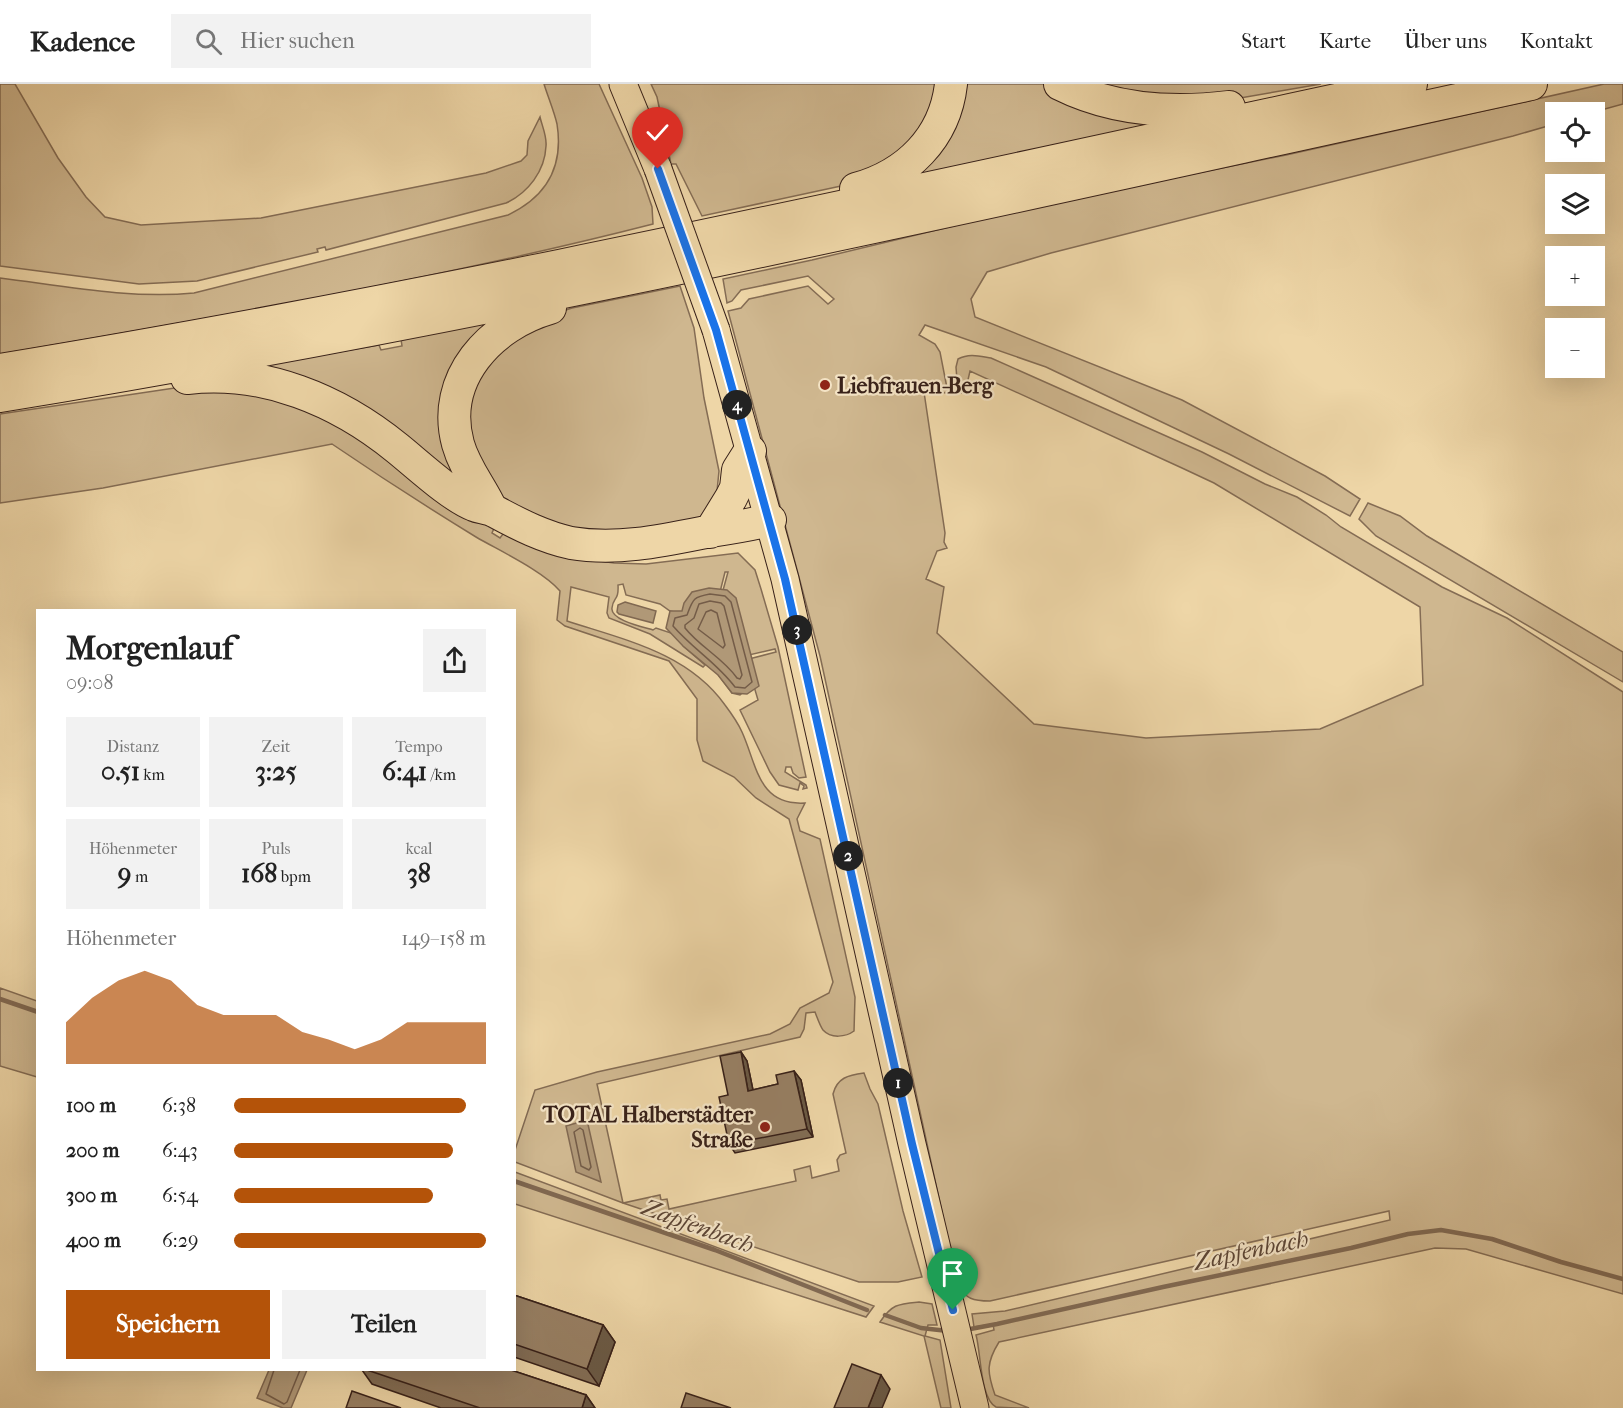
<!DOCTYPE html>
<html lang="de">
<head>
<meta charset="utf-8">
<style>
	:root { --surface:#fff; --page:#f2f2f2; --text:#222; --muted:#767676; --line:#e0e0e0; --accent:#b45309 }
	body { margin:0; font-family:"IM FELL French Canon",serif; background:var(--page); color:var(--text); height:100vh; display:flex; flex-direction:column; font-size:22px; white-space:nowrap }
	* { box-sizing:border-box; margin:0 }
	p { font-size:20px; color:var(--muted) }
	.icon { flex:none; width:33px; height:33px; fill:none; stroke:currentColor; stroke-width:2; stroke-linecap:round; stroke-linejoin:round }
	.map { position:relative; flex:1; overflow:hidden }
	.drawer { position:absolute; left:36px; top:525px; width:480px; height:762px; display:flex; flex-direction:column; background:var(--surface); border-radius:0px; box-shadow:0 6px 24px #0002 }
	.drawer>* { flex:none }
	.tools { position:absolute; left:1545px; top:18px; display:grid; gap:12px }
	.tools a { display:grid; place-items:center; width:60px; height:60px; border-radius:0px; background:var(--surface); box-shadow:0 6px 24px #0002; font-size:30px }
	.pin { position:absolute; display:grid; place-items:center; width:51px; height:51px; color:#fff; margin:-62px -26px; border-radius:50% 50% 50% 0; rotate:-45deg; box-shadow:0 0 6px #0007 }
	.pin .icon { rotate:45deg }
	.km { position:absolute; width:30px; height:30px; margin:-15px; border-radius:50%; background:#222; color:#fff; font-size:16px; line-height:30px; text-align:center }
	.round { display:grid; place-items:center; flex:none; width:63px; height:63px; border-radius:0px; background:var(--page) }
	.head { display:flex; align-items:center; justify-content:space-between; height:102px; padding:0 30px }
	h1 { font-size:33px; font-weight:800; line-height:45px }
	.stats { display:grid; grid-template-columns:repeat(3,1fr); gap:9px; height:102px; padding:6px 30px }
	.stats div { display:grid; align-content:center; border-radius:0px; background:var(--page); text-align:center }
	.stats b { font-size:26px; font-weight:800 }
	.stats small { font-size:16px; font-weight:400 }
	.stats p { font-size:16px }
	.chart { height:168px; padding:12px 30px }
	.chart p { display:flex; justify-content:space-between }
	.chart svg { width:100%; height:108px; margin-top:6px; fill:var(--accent); opacity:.7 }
	.cta { display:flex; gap:12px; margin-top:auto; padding:12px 30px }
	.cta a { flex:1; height:69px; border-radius:0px; background:var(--accent); color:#fff; font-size:24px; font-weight:800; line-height:69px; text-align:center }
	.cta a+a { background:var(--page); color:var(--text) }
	ul { padding:0 30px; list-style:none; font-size:20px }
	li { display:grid; grid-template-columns:96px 72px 1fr; align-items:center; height:45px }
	li i { height:15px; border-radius:8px; background:var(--accent) }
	header { display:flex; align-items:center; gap:36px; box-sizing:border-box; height:84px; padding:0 30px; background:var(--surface); border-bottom:2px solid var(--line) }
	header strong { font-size:28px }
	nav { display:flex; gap:33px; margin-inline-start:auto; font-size:21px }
	.search { width:420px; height:54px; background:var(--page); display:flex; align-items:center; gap:15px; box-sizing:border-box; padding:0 21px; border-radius:0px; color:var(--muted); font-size:22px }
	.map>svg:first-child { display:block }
</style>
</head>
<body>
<header>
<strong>Kadence</strong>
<div class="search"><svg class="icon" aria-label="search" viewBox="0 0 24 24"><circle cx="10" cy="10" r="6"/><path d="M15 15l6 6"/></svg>Hier suchen</div>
<nav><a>Start</a><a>Karte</a><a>Über uns</a><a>Kontakt</a></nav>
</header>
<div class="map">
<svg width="1623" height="1324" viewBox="0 0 1623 1324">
	<rect width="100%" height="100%" fill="#eed6a7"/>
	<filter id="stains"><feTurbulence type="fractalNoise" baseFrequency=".00333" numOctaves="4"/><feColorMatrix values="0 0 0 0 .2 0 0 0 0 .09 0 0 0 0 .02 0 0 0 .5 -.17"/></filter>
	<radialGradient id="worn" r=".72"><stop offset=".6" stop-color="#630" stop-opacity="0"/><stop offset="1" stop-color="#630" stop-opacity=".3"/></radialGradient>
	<path fill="#cfb78f" stroke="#846c54" stroke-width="1.5" fill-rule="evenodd" d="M0,0H15L58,74L86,113L105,133L141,141L261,134L486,89L521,77L527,71L528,57L540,33C542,42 547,52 546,62C545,87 528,109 506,119L326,166L325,163L317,165L318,168L197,197L139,200L0,182Z
		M544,0H599L642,94L652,123L653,140C438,195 219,233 0,270V194C64,202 129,215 194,209L508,131C546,113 564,84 557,40C554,27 548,13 544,0Z
		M651,0H942L909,70L841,102L702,132L676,80H671L657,13Z
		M959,0H1043L1064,11L1158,39L910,93Z
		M1078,0H1321L1217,18Z
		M1604,0H1623V20L1594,28H1556L1555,40L1513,52L1051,169L987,188L971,215L975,233L1182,316L1325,392L1360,415L1350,432L1229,370L1046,283L925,241L919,251L935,260L940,268L948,309L924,308L945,449L944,458L947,464L937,467L926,495L944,503L937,549L1034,640L1146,654L1320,645L1423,601L1420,523L1214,399L1182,384L970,287L965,309H958L956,283L958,275C969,269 979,272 991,274L1202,368L1265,400L1297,413L1326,431L1341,443L1442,503L1507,534L1623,608V1210L1466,1165L1435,1164L999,1258C986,1279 987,1288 995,1311L1029,1324C1020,1324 1004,1324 996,1323C980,1315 981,1268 976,1251L994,1246L993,1240L974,1243L972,1230L1005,1227L1390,1136L1389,1127L990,1217C973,1217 966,1215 958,1201L820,572L728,227L741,224L749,215L808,202L828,220L834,215L808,192L741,206L732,217L727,219L723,195L812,176L1041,121L1286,71Z
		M680,202L694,244L704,314L719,387L717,407L709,428L697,436L677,442L594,448L559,442L522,428L497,411L480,393L464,322L496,259L538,235L572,224Z
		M493,237L458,284L472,407L244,284L379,261L381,266L402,262L401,255Z
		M188,302L301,317L495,442L492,449L500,454L506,446L578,474L614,479L646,480L738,469L755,486L761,505L778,563L806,693L799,694L793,689L791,683H786L785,688L806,701L807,704L803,705L804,702L800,699L798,706L779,701L770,688L740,626L758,616L753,599L740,611L732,609L708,577L683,562L705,581L703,583L650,550L609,534L607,529L609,513L571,503L567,537C625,556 688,569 725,621C731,629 738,639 742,648C757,681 758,722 805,719L797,735L800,747L820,755L855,913L854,947C846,953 831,955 823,946C820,942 817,933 815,928L806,929L804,945L800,953L597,1000L623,1119L660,1111L661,1116L667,1115L669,1125L796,1097L794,1086L810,1082L812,1094L839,1087L837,1076L840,1071L846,1069L833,1010C837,994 848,991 864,989L870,1005L878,1020L903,1127L922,1193L898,1198H859L623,1119L515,1078V1066L535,1006L597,988L770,950L790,940L800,924L829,909L833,898L789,735L756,714L734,693L703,677L697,656V615L669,577L565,542L557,536L560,507C543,487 500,467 476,453C427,423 379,392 332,360L103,404L0,419V330ZM725,488H728L722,510L749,571L775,565L776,568L749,575L656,544L653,546C643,543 610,536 612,524C613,513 619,517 618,501L623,500L626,511L660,520L670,527L687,531L716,524Z
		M1368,419L1400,432L1427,452L1623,568V598L1376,452L1359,435Z
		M0,904L37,917V993L0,982Z
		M514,1088H515L874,1222L866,1233L515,1120Z
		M919,1218L932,1220L937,1241H928L925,1252L940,1256L951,1324H941L924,1252L880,1238C892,1220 898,1220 919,1218Z"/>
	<path fill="#b09877" stroke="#806851" stroke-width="1.5" d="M709,504L727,506L736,514L759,602L747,610L732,609L718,591L683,562L666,544L670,527H682L684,519L692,508Z
		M625,518L656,527L653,539L619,530L617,528L618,521Z
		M587,1036L601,1098L576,1088L566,1042Z
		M269,1286H307L291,1324H283L257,1314Z"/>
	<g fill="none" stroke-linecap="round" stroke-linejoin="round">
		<path stroke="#745c48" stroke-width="1.5" d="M710,510L725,512L731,518L752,598L745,604L735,603C717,579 693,565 673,542L675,534L687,531C693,515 693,513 710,510Z
			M710,517L721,519L724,522L742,591L740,595L737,594C723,574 700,563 685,544V541L694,534L699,520Z
			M711,526L717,529L725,561L723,564L698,545L706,528Z
			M580,1044L583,1046L591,1083L589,1086L581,1082L574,1048Z
			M274,1286L266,1310L284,1320L287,1318L300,1286"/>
		<path stroke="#806851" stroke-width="4.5" d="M0,915L38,928
			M514,1097L715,1166L867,1226
			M885,1231L921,1244L948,1247
			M965,1246L997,1240L1163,1203L1351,1164L1408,1150L1441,1146L1492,1155L1561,1178L1623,1195"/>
		<defs>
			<path id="major" d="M623,0L658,85
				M716,246L785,495L912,1060L975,1324"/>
			<path id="highway" d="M1060,0C1112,26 1172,30 1229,23
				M856,105C907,91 945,54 951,0
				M0,286C474,208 942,100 1411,0
				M187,294C264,285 338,316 397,364C417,380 451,412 474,421C481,424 489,424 496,428C520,441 544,453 571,459C618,467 666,456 711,447C731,444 750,441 770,436
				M0,312C514,228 1022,110 1531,0
				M491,425C481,403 465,385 458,360C440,294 491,241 550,224
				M710,448L731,414L736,404L738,386L750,367"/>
		</defs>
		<use href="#major" stroke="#382119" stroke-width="29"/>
		<use href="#highway" stroke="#382119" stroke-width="34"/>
		<use href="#major" stroke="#eed6a7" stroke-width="27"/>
		<use href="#highway" stroke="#eed6a7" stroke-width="32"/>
		<defs>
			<path id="major-bridge" d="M658,85L716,246"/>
		</defs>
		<use href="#major-bridge" stroke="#382119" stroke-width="29" stroke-linecap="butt"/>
		<use href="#major-bridge" stroke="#eed6a7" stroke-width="27"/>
	</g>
	<path fill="#826d55" stroke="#382119" stroke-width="1.5" d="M741,968L747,977L753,1006L778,1000L794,987L801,996L813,1053L735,1069L729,1060Z
		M514,1211L603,1241L615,1258L599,1302L514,1273Z
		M362,1286H511L586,1311L595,1324H441L372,1300Z"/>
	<path fill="#6a5945" stroke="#382119" stroke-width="1.5" d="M741,968L747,977L755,1016L748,1007Z
		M794,987L801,996L813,1053L807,1045Z
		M603,1241L615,1258L599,1302L587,1285Z
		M881,1291L890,1305L882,1324H868Z
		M586,1311L595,1324H582Z"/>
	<path fill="#977f63" stroke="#382119" stroke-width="1.5" d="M741,968L748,1007L778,1000L776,991L794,987L807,1045L729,1060L719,1013L728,1011L720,972Z
		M514,1211L603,1241L587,1285L514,1260Z
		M852,1280L881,1291L868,1324H834Z
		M367,1286H511L586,1311L582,1324H480Z
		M352,1307L401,1324H346Z
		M686,1309L731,1324H681Z"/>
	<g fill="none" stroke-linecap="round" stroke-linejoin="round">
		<defs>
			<path id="route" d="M658,85L716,246L785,495L912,1060L953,1226"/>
		</defs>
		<use href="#route" stroke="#fff" stroke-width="12"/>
		<use href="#route" stroke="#1a73e8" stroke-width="8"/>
	</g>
	<g fill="#8f2418" stroke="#f4e4c6" stroke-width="2">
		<circle cx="825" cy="301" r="6"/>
		<circle cx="765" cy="1043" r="6"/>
	</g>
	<g text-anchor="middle" stroke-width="4.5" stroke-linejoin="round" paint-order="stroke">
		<g font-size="22" font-weight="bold" fill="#382119" stroke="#f4e4c6" text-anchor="start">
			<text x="837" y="309">Liebfrauen-Berg</text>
			<text x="753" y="1038" text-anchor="end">TOTAL Halberstädter<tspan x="753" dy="25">Straße</tspan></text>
		</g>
		<g font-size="24" font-style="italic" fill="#5c4535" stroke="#f4e4c6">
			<text transform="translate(698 1142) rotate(20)" y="8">Zapfenbach</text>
			<text transform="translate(1251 1166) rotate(-12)" y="8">Zapfenbach</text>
		</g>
	</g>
	<rect width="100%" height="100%" filter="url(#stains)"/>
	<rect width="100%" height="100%" fill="url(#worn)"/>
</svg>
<div class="tools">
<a><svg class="icon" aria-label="locate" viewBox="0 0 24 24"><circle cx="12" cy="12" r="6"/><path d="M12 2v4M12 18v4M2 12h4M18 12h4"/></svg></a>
<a><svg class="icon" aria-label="layers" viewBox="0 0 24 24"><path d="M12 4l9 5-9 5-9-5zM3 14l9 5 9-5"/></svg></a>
<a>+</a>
<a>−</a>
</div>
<div class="pin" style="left:953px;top:1226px;background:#1e9e55"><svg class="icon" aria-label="arrive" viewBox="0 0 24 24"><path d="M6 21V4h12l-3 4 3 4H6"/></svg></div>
<div class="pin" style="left:658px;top:85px;background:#d93025"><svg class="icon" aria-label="check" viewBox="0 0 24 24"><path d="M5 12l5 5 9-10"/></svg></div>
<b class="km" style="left:898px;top:999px">1</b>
<b class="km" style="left:848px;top:772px">2</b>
<b class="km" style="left:797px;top:546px">3</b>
<b class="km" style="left:737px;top:321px">4</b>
<section class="drawer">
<div class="head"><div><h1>Morgenlauf</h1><p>09:08</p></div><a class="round"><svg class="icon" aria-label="share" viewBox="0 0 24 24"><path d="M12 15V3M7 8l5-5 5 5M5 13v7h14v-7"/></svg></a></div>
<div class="stats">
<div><p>Distanz</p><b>0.51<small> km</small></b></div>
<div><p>Zeit</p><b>3:25</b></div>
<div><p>Tempo</p><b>6:41<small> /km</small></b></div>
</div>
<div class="stats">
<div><p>Höhenmeter</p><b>9<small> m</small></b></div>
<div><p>Puls</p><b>168<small> bpm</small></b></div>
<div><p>kcal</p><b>38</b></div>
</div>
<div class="chart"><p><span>Höhenmeter</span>149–158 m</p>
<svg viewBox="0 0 160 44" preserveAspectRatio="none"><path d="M0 44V27L10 17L20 10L30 6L40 10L50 20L60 24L70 24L80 24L90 31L100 34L110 38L120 34L130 27L140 27L150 27L160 27V44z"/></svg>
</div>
<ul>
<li><b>100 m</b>6:38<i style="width:92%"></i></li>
<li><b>200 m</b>6:43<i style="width:87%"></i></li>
<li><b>300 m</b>6:54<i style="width:79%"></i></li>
<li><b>400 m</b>6:29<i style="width:100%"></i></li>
</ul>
<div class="cta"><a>Speichern</a><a>Teilen</a></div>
</section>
</div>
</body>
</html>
